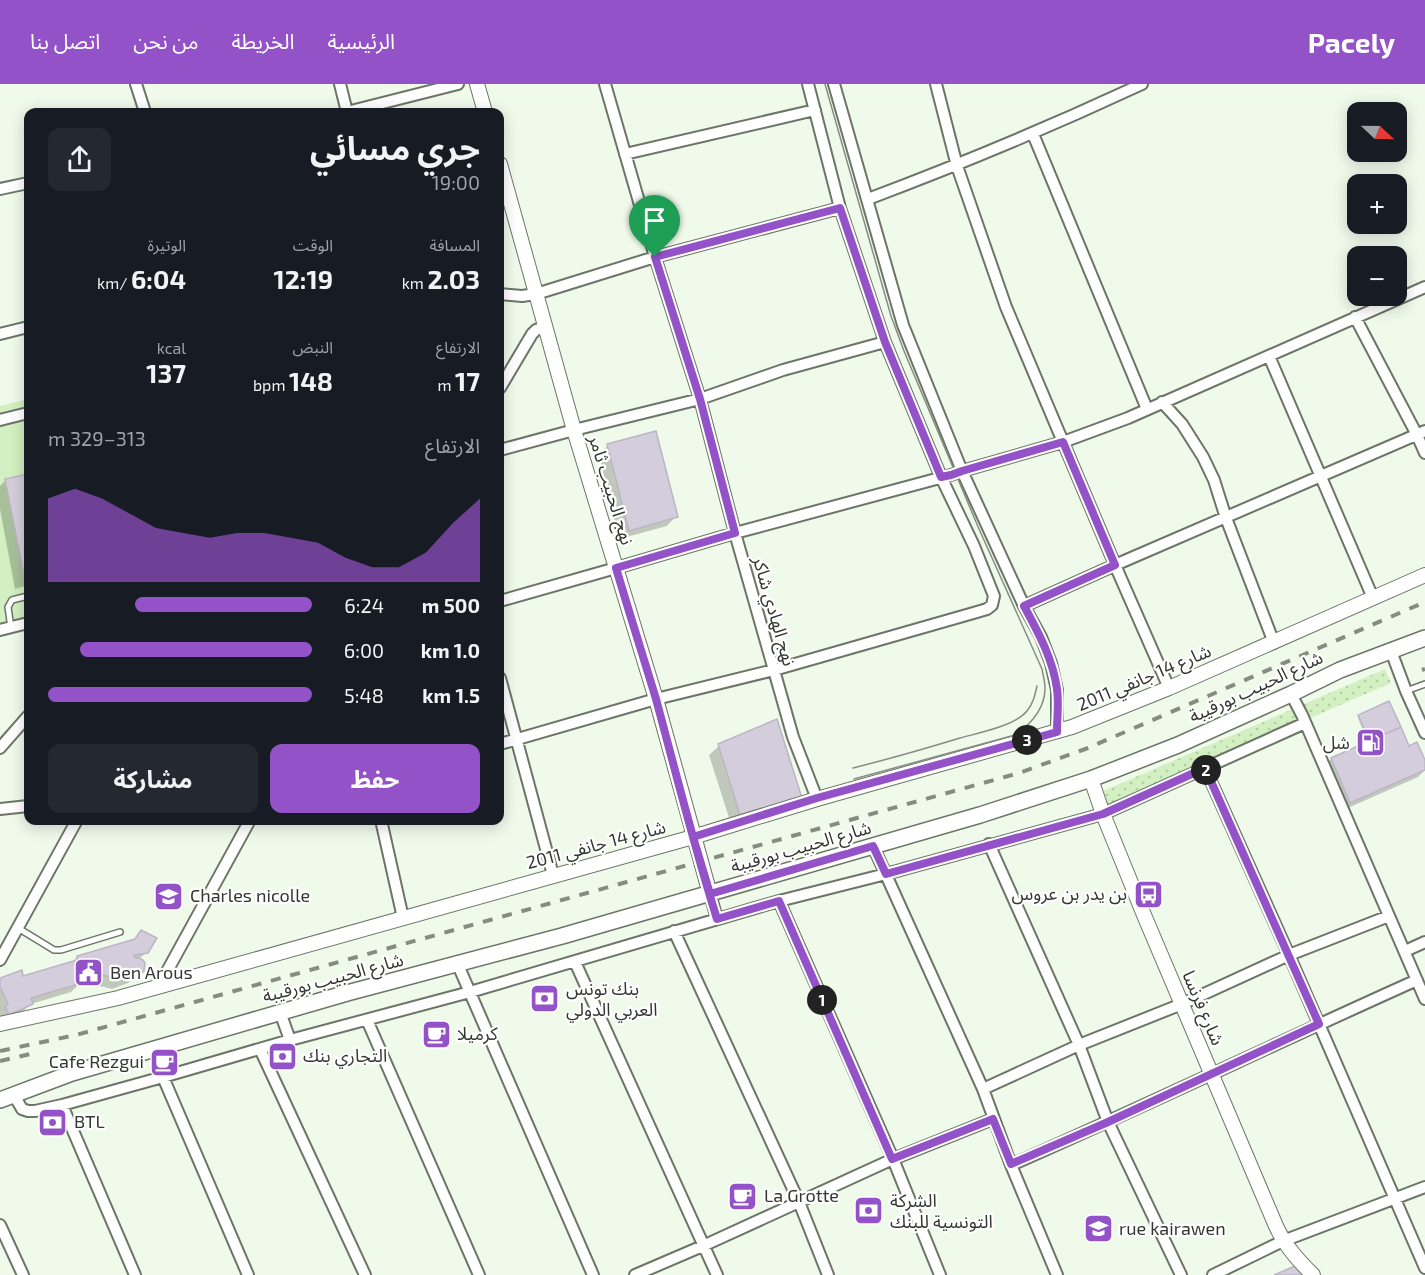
<!DOCTYPE html>
<html lang="ar">
<head>
<meta charset="utf-8">
<style>
	:root { --surface:#171b24; --page:#242831; --text:#f1f3f6; --muted:#9ea1a6; --accent:#9352c8 }
	body { margin:0; font-family:"Exo 2","Noto Sans Arabic",sans-serif; background:var(--page); color:var(--text); direction:rtl; height:100vh; display:flex; flex-direction:column; font-size:22px; white-space:nowrap }
	* { box-sizing:border-box; margin:0 }
	p { font-size:20px; color:var(--muted) }
	.icon { flex:none; width:33px; height:33px; fill:none; stroke:currentColor; stroke-width:2; stroke-linecap:round; stroke-linejoin:round }
	.map { position:relative; flex:1; overflow:hidden; direction:ltr }
	.details { position:absolute; left:24px; top:24px; width:480px; height:717px; display:flex; flex-direction:column; background:var(--surface); border-radius:12px; box-shadow:0 3px 15px #0003; direction:rtl }
	.details>* { flex:none }
	.needle { width:39px; rotate:112deg }
	.controls { position:absolute; left:1347px; top:18px; display:grid; gap:12px }
	.controls a { display:grid; place-items:center; width:60px; height:60px; border-radius:12px; background:var(--surface); box-shadow:0 3px 15px #0003; font-size:30px }
	.pin { position:absolute; display:grid; place-items:center; width:51px; height:51px; color:#fff; margin:-62px -26px; border-radius:50% 50% 50% 0; rotate:-45deg; box-shadow:0 0 6px #0007 }
	.pin .icon { rotate:45deg }
	.km { position:absolute; width:30px; height:30px; margin:-15px; border-radius:50%; background:#222; color:#fff; font-size:16px; line-height:30px; text-align:center }
	.round { display:grid; place-items:center; flex:none; width:63px; height:63px; border-radius:12px; background:var(--page) }
	.summary { display:flex; align-items:center; justify-content:space-between; height:102px; padding:0 24px }
	h1 { font-size:33px; font-weight:700; line-height:45px }
	.stats { display:grid; grid-template-columns:repeat(3,1fr); gap:9px; height:102px; padding:6px 24px }
	.stats div { display:grid; align-content:center }
	.stats b { font-size:26px; font-weight:700 }
	.stats small { font-size:16px; font-weight:400 }
	.stats p { font-size:16px }
	.chart { height:168px; padding:12px 24px }
	.chart p { display:flex; justify-content:space-between }
	.chart svg { width:100%; height:108px; margin-top:6px; fill:var(--accent); opacity:.7 }
	.primary-button { display:flex; gap:12px; margin-top:auto; padding:12px 24px }
	.primary-button a { flex:1; height:69px; border-radius:12px; background:var(--accent); color:#fff; font-size:24px; font-weight:700; line-height:69px; text-align:center }
	.primary-button a+a { background:var(--page); color:var(--text) }
	ul { padding:0 24px; list-style:none; font-size:20px }
	li { display:grid; grid-template-columns:96px 72px 1fr; align-items:center; height:45px }
	li i { height:15px; border-radius:8px; background:var(--accent) }
	header { display:flex; align-items:center; gap:36px; box-sizing:border-box; height:84px; padding:0 30px; background:var(--accent); color:#fff }
	header strong { font-size:28px }
	nav { display:flex; gap:33px; margin-inline-start:auto; font-size:21px }
	.map>svg:first-child { display:block }
</style>
</head>
<body>
<header>
<strong>Pacely</strong>
<nav><a>الرئيسية</a><a>الخريطة</a><a>من نحن</a><a>اتصل بنا</a></nav>
</header>
<div class="map">
<svg width="1425" height="1191" viewBox="0 0 1425 1191">
	<defs>
		<pattern id="grass-dots" width="8" height="8" patternUnits="userSpaceOnUse" patternTransform="scale(1.5)"><rect width="8" height="8" fill="#d2f0c1"/><path d="M2 2h.1M6 6h.1" fill="none" stroke="#b5cea6" stroke-width="1.8" stroke-linecap="round"/></pattern>
	</defs>
	<rect width="100%" height="100%" fill="#f0faeb"/>
	<path fill="url(#grass-dots)" d="M1385,585L1391,599L1107,722L1101,708Z"/>
	<path fill="#d2f0c1" d="M28,315V539L0,546V322Z"/>
	<path fill="#0003" d="M608,361L676,432L667,442L619,455L599,371Z
		M28,391V501L15,505L0,425V402L6,396Z
		M1359,632L1425,679V686L1418,693L1341,727L1322,685L1331,675L1368,659L1358,634Z
		M719,662L800,713L731,740L709,671Z
		M147,868L139,875L143,886L128,899L112,905L88,899L77,902L71,908L31,920L21,929L0,939V895L21,894L71,880L77,873Z"/>
	<path fill="#d4cddc" stroke="#bcb5c4" stroke-width="1.5" d="M656,347L678,433L629,447L607,360Z
		M28,390V495L25,496L5,395Z
		M1389,617L1401,643L1370,657L1358,631Z
		M777,635L802,714L740,731L718,660Z
		M1401,643L1409,662L1417,658L1425,676V686L1350,719L1331,674Z
		M141,846L157,854L148,869L134,871L136,874H139L143,876L145,879L144,887L140,890L123,896L98,890L82,895V899L31,914L33,920L9,931L5,922L8,920L0,903V894L22,886L23,892L77,876V872L135,855Z
		M1295,1182L1303,1191H1274Z"/>
	<g fill="none" stroke-linecap="round" stroke-linejoin="round">
		<defs>
			<path id="service" d="M11,544L8,523L12,516L28,512
				M1406,607L1425,600
				M18,844L54,866H61L120,848"/>
			<path id="minor" d="M136,0L145,28
				M340,0L347,28
				M605,0L655,173L700,315L735,449L793,653L817,715
				M834,0L903,241L962,387L1024,522L1041,553L1051,579L1057,606V648
				M936,0L957,82L1006,223L1115,481L1169,604
				M347,28L458,0
				M1033,50L1147,325
				M625,70L815,26
				M0,105L28,99
				M868,115C961,80 1052,42 1142,0
				M500,210L522,212L536,210L655,173L840,124
				M1355,233L1417,351L1425,369
				M0,250L28,243
				M1269,272L1373,514
				M500,304L532,250L536,246L545,243
				M1162,318L1182,340L1203,373L1214,396L1226,434L1274,559
				M0,336L28,329
				M500,366L574,346L700,315L783,286L885,258
				M500,517L616,484L735,449L951,391L962,387L1063,358L1128,334L1425,203
				M1024,522L1115,481L1425,347
				M0,546L28,539
				M1391,567L1406,607L1425,649
				M500,594L553,791
				M1291,610L1302,631L1425,915
				M500,660L656,615L774,586L977,528L987,525L992,521L994,512L974,462L941,393L885,258L840,124L808,0
				M0,664L28,632
				M1205,684L1289,871L1425,1184
				M0,725L28,722
				M381,736L403,834
				M989,760L1079,961L1108,1038L1181,1191
				M873,762L983,1005L1011,1081L1057,1191
				M710,810L717,835
				M779,817L893,1075L940,1191
				M674,847L799,1118L828,1191
				M1405,867L1425,858
				M0,876L77,736
				M575,878L717,1191
				M458,881L593,1191
				M159,902L250,736
				M280,928L290,956
				M367,936L479,1191
				M260,965L365,1191
				M163,993L248,1191
				M983,1005L1079,961L1182,920L1289,871L1389,832
				M14,1011L22,1025L28,1027H35L62,1021L163,993L290,956L470,908L779,817L886,790L1103,730L1305,639
				M62,1021L135,1191
				M1011,1081C1147,1021 1281,957 1417,896
				M0,1141L23,1191
				M635,1191L705,1161L893,1075L993,1035
				M1213,1191L1283,1157L1425,1103"/>
			<path id="tertiary" d="M477,0L485,28
				M500,80L574,346L656,615L710,810
				M1091,695L1103,730L1144,831L1276,1142C1285,1162 1298,1176 1313,1191
				M0,940L118,914L693,753L817,715L1072,643L1169,604L1425,491"/>
			<path id="secondary" d="M0,1016L72,989L347,909L562,852L980,731L1091,695L1178,661L1291,610L1340,586L1425,554"/>
		</defs>
		<use href="#service" stroke="#6c7567" stroke-width="8"/>
		<use href="#minor" stroke="#6c7567" stroke-width="14"/>
		<use href="#tertiary" stroke="#6c7567" stroke-width="16"/>
		<use href="#secondary" stroke="#6c7567" stroke-width="18"/>
		<use href="#service" stroke="#fff" stroke-width="5"/>
		<use href="#minor" stroke="#fff" stroke-width="10"/>
		<use href="#tertiary" stroke="#fff" stroke-width="14"/>
		<use href="#secondary" stroke="#fff" stroke-width="15"/>
		<path stroke="#868c82" stroke-width="1.5" d="M825,0L891,232L904,267L979,445L1042,585C1043,591 1045,598 1045,604C1045,624 1031,640 1015,651L854,695
			M853,684C889,675 924,665 960,654C978,649 1015,642 1027,627C1033,620 1035,611 1037,602"/>
		<path stroke="#868c82" stroke-width="4" stroke-dasharray="10 10" stroke-linecap="butt" d="M1422,586L1425,585
			M0,967L76,951L1019,689L1088,664L1425,518
			M0,977L35,969"/>
	</g>
	<g fill="none" stroke-linecap="round" stroke-linejoin="round">
		<defs>
			<path id="route" d="M655,173L700,315L735,449L616,484C629,528 643,572 656,615C676,689 694,762 717,835L779,817L892,1075L993,1035L1011,1080L1108,1038L1319,940L1205,684L1103,730L886,790L873,762L710,810L693,753L817,714L1057,648C1057,634 1059,619 1057,605C1053,575 1038,548 1024,522L1115,481L1063,358L962,387L951,391L941,393L885,258L840,124L655,173"/>
		</defs>
		<use href="#route" stroke="#fff" stroke-width="12"/>
		<use href="#route" stroke="#9352c8" stroke-width="8"/>
	</g>
	<defs>
		<symbol id="fuel-square" viewBox="-11 -11 22 22"><rect x="-9" y="-9" width="18" height="18" rx="4" fill="#9352c8" stroke="#fff"/><path d="M-5.5-6h7V0h2V4h1.3V-2.5L3-4.5l.8-.8L6-3V5H2.5V1h-1V6h-7ZM-4.2-4.7v3.2H.2V-4.7Z" fill="#fff"/></symbol>
		<symbol id="bus-square" viewBox="-11 -11 22 22"><rect x="-9" y="-9" width="18" height="18" rx="4" fill="#9352c8" stroke="#fff"/><path d="M-5-6H5V4H4V6H2V4H-2V6H-4V4H-5ZM-3.5-4V0h7V-4ZM-3.5 1.2v1.5H-2V1.2ZM2 1.2v1.5H3.5V1.2Z" fill="#fff"/></symbol>
		<symbol id="school-square" viewBox="-11 -11 22 22"><rect x="-9" y="-9" width="18" height="18" rx="4" fill="#9352c8" stroke="#fff"/><path d="M0-5L7-2L0 1L-7-2ZM-4 1L0 2.5L4 1V4Q0 6-4 4Z" fill="#fff"/></symbol>
		<symbol id="civic-square" viewBox="-11 -11 22 22"><rect x="-9" y="-9" width="18" height="18" rx="4" fill="#9352c8" stroke="#fff"/><path d="M-.6-6.5H3V-4.5H.6V-3L4-1V1h2V6H-6V1h2V-1L-.6-3ZM-1.2 2.5V6h2.4V2.5Z" fill="#fff"/></symbol>
		<symbol id="bank-square" viewBox="-11 -11 22 22"><rect x="-9" y="-9" width="18" height="18" rx="4" fill="#9352c8" stroke="#fff"/><path d="M-6-4H6V4H-6ZM0-2.3a2.3 2.3 0 1 0 0 4.6a2.3 2.3 0 1 0 0-4.6Z" fill="#fff"/></symbol>
		<symbol id="cafe-square" viewBox="-11 -11 22 22"><rect x="-9" y="-9" width="18" height="18" rx="4" fill="#9352c8" stroke="#fff"/><path d="M-5.5-4.5H6V0H3Q3 3.5 0 3.5H-2.5Q-5.5 3.5-5.5 0ZM3-3.2v2h1.7v-2ZM-6 4.5H4V6H-6Z" fill="#fff"/></symbol>
	</defs>
	<g fill-rule="evenodd">
		<use href="#fuel-square" x="1354" y="642" width="33" height="33"/>
		<use href="#bus-square" x="1132" y="794" width="33" height="33"/>
		<use href="#school-square" x="152" y="796" width="33" height="33"/>
		<use href="#civic-square" x="72" y="872" width="33" height="33"/>
		<use href="#bank-square" x="528" y="898" width="33" height="33"/>
		<use href="#cafe-square" x="420" y="934" width="33" height="33"/>
		<use href="#bank-square" x="266" y="956" width="33" height="33"/>
		<use href="#cafe-square" x="148" y="962" width="33" height="33"/>
		<use href="#bank-square" x="36" y="1022" width="33" height="33"/>
		<use href="#cafe-square" x="726" y="1096" width="33" height="33"/>
		<use href="#bank-square" x="852" y="1110" width="33" height="33"/>
		<use href="#school-square" x="1082" y="1128" width="33" height="33"/>
	</g>
	<g text-anchor="middle" stroke-width="4.5" stroke-linejoin="round" paint-order="stroke">
		<g font-size="18" fill="#333731" stroke="#fff">
			<text transform="translate(611 406) rotate(73)" y="6">نهج الحبيب ثامر</text>
			<text transform="translate(774 527) rotate(74)" y="6">نهج الهادي شاكر</text>
			<text transform="translate(1144 594) rotate(-23)" y="6">شارع 14 جانفي 2011</text>
			<text transform="translate(1256 603) rotate(-25)" y="6">شارع الحبيب بورقيبة</text>
			<text transform="translate(596 761) rotate(-15)" y="6">شارع 14 جانفي 2011</text>
			<text transform="translate(801 763) rotate(-16)" y="6">شارع الحبيب بورقيبة</text>
			<text transform="translate(333 894) rotate(-15)" y="6">شارع الحبيب بورقيبة</text>
			<text transform="translate(1203 924) rotate(67)" y="6">شارع فرنسا</text>
		</g>
		<g font-size="18" fill="#333731" stroke="#fff" text-anchor="start">
			<text x="1350" y="665" text-anchor="end">شل</text>
			<text x="1127" y="816" text-anchor="end">بن يدر بن عروس</text>
			<text x="190" y="818">Charles nicolle</text>
			<text x="110" y="895">Ben Arous</text>
			<text x="566" y="911">بنك تونس<tspan x="566" dy="21">العربي الدولي</tspan></text>
			<text x="457" y="956">كرميلا</text>
			<text x="303" y="978">التجاري بنك</text>
			<text x="144" y="984" text-anchor="end">Cafe Rezgui</text>
			<text x="74" y="1044">BTL</text>
			<text x="764" y="1118">La Grotte</text>
			<text x="890" y="1123">الشركة<tspan x="890" dy="21">التونسية للبنك</tspan></text>
			<text x="1119" y="1151">rue kairawen</text>
		</g>
	</g>
</svg>
<div class="controls">
<a><svg class="needle" viewBox="-14 -14 28 28"><path d="M0-13l5 13h-10z" fill="#e53935"/><path d="M0 13l5-13h-10z" fill="#9ea1a6"/></svg></a>
<a>+</a>
<a>−</a>
</div>
<div class="pin" style="left:655px;top:173px;background:#1e9e55"><svg class="icon" aria-label="arrive" viewBox="0 0 24 24"><path d="M6 21V4h12l-3 4 3 4H6"/></svg></div>
<b class="km" style="left:822px;top:916px">1</b>
<b class="km" style="left:1206px;top:686px">2</b>
<b class="km" style="left:1027px;top:656px">3</b>
<section class="details">
<div class="summary"><div><h1>جري مسائي</h1><p>19:00</p></div><a class="round"><svg class="icon" aria-label="share" viewBox="0 0 24 24"><path d="M12 15V3M7 8l5-5 5 5M5 13v7h14v-7"/></svg></a></div>
<div class="stats">
<div><p>المسافة</p><b>2.03<small> km</small></b></div>
<div><p>الوقت</p><b>12:19</b></div>
<div><p>الوتيرة</p><b>6:04<small> /km</small></b></div>
</div>
<div class="stats">
<div><p>الارتفاع</p><b>17<small> m</small></b></div>
<div><p>النبض</p><b>148<small> bpm</small></b></div>
<div><p>kcal</p><b>137</b></div>
</div>
<div class="chart"><p><span>الارتفاع</span>313–329 m</p>
<svg viewBox="0 0 160 44" preserveAspectRatio="none"><path d="M0 44V10L10 6L20 10L30 16L40 22L50 24L60 26L70 24L80 24L90 26L100 28L110 34L120 38L130 38L140 32L150 20L160 10V44z"/></svg>
</div>
<ul>
<li><b>500 m</b>6:24<i style="width:67%"></i></li>
<li><b>1.0 km</b>6:00<i style="width:88%"></i></li>
<li><b>1.5 km</b>5:48<i style="width:100%"></i></li>
</ul>
<div class="primary-button"><a>حفظ</a><a>مشاركة</a></div>
</section>
</div>
</body>
</html>
